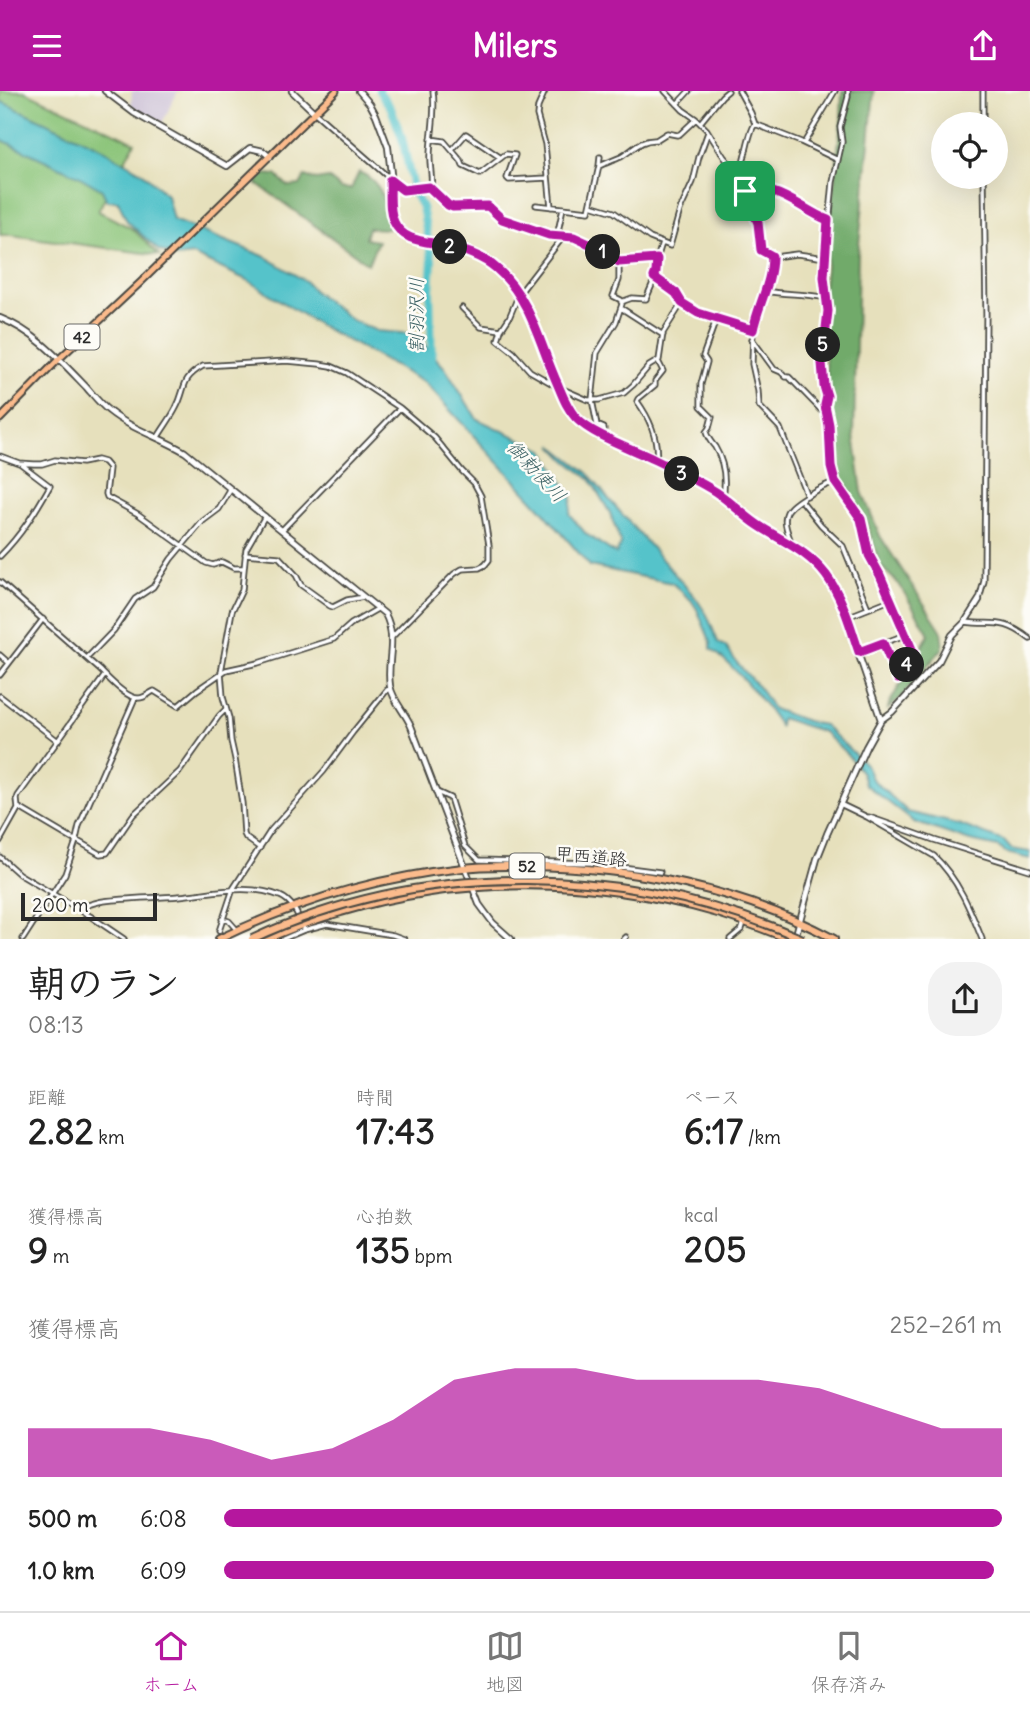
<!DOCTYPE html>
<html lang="ja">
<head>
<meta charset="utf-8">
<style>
	:root { --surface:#fff; --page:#f2f2f2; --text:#222; --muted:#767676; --line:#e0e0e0; --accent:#b5179e }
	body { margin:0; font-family:Delius,"Klee One",sans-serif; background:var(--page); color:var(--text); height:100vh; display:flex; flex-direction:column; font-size:26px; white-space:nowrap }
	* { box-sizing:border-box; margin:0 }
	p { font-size:23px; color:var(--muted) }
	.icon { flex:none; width:38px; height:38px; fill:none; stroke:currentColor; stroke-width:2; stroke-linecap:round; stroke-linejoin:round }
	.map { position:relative; height:848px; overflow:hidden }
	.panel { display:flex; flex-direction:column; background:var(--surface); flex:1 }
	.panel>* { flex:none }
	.tools { position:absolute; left:931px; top:21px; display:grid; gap:14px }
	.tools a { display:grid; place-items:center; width:77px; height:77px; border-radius:50%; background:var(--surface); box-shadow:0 7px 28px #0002; font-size:35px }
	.scale { position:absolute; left:21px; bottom:18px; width:136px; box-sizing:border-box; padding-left:7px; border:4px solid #2b2b2b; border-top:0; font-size:19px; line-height:24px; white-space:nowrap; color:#2b2b2b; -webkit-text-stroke:5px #fdfcf7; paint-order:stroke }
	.pin { position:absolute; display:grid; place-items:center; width:60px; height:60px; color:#fff; margin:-30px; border-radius:14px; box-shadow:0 4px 10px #0006 }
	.km { position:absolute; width:35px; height:35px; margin:-18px; border-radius:50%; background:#222; color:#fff; font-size:19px; line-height:35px; text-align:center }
	.round { display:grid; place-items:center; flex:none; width:74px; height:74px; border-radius:28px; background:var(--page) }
	.head { display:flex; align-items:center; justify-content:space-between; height:119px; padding:0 28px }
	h1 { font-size:38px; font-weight:700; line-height:52px }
	.figures { display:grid; grid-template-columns:repeat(3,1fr); gap:10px; height:119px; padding:7px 28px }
	.figures div { display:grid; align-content:center }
	.figures b { font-size:35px; font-weight:700 }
	.figures small { font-size:19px; font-weight:400 }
	.figures p { font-size:19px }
	.chart { height:196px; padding:14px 28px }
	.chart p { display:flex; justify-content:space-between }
	.chart svg { width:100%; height:126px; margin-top:7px; fill:var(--accent); opacity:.7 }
	ul { padding:0 28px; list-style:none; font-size:23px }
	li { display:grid; grid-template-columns:112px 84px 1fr; align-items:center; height:52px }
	li i { height:18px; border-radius:9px; background:var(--accent) }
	header { display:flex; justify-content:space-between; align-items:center; height:91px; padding:0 28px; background:var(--accent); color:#fff; font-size:32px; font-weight:700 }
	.tabs { display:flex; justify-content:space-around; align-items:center; height:98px; border-top:2px solid var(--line); background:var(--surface); font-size:19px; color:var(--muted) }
	.tabs a { display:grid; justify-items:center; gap:4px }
	.tabs .active { color:var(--accent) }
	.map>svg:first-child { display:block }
</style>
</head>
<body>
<header><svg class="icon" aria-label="menu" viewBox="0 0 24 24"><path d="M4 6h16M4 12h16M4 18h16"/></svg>Milers<svg class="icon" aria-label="share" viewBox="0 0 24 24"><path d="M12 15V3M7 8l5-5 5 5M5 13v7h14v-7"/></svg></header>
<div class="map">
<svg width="1030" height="848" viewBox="0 0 1030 848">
	<rect width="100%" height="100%" fill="#fdfcf7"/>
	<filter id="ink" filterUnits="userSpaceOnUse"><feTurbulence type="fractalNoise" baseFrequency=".0143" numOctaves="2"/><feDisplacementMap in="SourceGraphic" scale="14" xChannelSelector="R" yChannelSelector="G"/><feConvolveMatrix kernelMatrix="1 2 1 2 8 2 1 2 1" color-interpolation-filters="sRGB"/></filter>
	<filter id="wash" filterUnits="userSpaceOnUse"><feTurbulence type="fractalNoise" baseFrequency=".00686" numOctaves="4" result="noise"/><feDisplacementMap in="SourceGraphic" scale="28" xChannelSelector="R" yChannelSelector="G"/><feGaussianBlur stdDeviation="1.57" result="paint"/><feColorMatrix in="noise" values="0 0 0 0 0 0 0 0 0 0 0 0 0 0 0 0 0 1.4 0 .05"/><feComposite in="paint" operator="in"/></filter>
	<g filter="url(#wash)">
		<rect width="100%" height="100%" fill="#e6e0bc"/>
		<path fill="#cbbfd5" d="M132,0H178L162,32L131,15Z"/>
		<path fill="#8cc57a" stroke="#5c7852" stroke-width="2" d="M0,0H24L135,51L98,120L133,138L159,164L11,144H0Z"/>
		<path fill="#71aa6a" stroke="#4e6a4a" stroke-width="2" d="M842,0H874L858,164L854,344L862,401L880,445L941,539L943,557L901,606L888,618L889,613L929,543L899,493L880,475L866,430L838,389L821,223L841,30Z
			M359,81C384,91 386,113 388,138L368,137L365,148L378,150L368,173L256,92L263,83L276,84L288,95L300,94L305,85L316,89L328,87L341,97L351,98Z"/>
		<path fill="#55c3ca" stroke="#40777a" stroke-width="2" d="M0,10L94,54L142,81L167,105L173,129L266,166L305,190L316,202L353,230L377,240L414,243L445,277L477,328L544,359L572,406L569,423L586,443L616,463L621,453L610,422L590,388L566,369L552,354L588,382L607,406L695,506L707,524L718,551L726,556L737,572L761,599L773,618L812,632L824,634L866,674L872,688L908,721L958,733L1004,750L1011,758L1030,761V768L1007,762L998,756L970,750L914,731L865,693L862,682L846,662L824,641L781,627L780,635C764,611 734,574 711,558V552L697,518L691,509L672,492L590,475L540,417L425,292L319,234L247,189L193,164L176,166L158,159L127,130L118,110H107L102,99L78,85L0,48Z"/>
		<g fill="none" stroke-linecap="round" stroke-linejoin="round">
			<path stroke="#55c3ca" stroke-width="8" d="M379,0L391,17L402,47L414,102L422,116L432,169L430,200L432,273"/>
		</g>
	</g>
	<g filter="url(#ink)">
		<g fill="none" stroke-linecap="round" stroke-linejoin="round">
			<defs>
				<path id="minor" d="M545,0L538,16L537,24L545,53L551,116
					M665,0L683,19L696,28L707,39L724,66L739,83L742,94L756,127L760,156L763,162L774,166L797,163L826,167
					M739,0L751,22L755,33L801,51L838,69
					M848,0V6L840,36L842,51L833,91L824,186L828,220L822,272L824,295L827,305L825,314L829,334L830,369L835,391L861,428L869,464L880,484L914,563L898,588
					M983,0V33
					M677,13L689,0
					M314,21L403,99L429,96C435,101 439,109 446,113C457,120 475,114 488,115L502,128L549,144L574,146L598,157L619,171L657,168
					M700,32L722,5L728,0
					M431,48L444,50L461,70L463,75L480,83L506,63L515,64L507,87L509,89L547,87
					M804,52L835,0
					M452,59L466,43L501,67
					M599,75C606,72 614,69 621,66C633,59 641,48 656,49L667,42L677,44L680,43L696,28
					M739,83C746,69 747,44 755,33
					M431,97C433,86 429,74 430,63C431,41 436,22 433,0
					M745,100C754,99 764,98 773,101C793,107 809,122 829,129
					M536,114L589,120L599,75L600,66
					M591,114L614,121L650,147L670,155L680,119L693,91L699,66L708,41
					M557,145L563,117
					M563,146L519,203L509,227L501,239L498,249L513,261L530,280L558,296L588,309H599L624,302L633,294L649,275L659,269L663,242L682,212
					M662,152L657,168L656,181L654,186L656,188L675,202L682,212L698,222L753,239
					M772,166V175L766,200L756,227L753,239L752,273L758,300L759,315L780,337L807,405
					M766,200C786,204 806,202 826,207
					M621,211L632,207L646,208L655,187
					M462,217L481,236L501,239
					M621,217L663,244
					M717,226L703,265L707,271L701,293V315L712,326L709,337L706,341C708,348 711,351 715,356C724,371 726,389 723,406
					M752,248L774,278L781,281L786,286H789L825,323
					M604,345V337L597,334L592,309L597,262L616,231L622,213L621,209L613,205L619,189V171
					M158,346C164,336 171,327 176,317C187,297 179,289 203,275L287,270L319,273L331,275L347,282L400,317L435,347L462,380L474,392L481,405L489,454V469L485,474L479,477L462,478L454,483L392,546
					M0,365L19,372L34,373H42L55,369L82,372L97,369L104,371L109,377L106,403L107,406L138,423L206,472L213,474L222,471L234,477H243
					M656,370C659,348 650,328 637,310L638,308L655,294V290L663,280L658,270
					M801,409L821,434L843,455L868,517
					M282,439L400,317
					M792,454C789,444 782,431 787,421C792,411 824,394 835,391
					M245,463L279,466L296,484L301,494L330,515L333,516L347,509L364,506
					M0,465C22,443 35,421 50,395L21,373
					M0,491L100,579C108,587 126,607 138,607C144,608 149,602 154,600L178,615L197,599L226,579L258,572L334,548L351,533L379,517
					M979,509L984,490L986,223L984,86
					M847,526L890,509
					M965,531C994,535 1002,526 1030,548
					M883,552L898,588
					M859,561L905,544
					M0,564L9,572
					M87,567L114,539L135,508L153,496L171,468L203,430L219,418L231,398
					M0,584L43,528
					M0,605L58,650
					M437,701L450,707L465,755L479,769L592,772L660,781
					M840,713L867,726L934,765C958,788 970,818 982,848
					M18,716L72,748L76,749L100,763L107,762L133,724L180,680L219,625L226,618
					M869,726L934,749L1030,779
					M0,750L18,718L17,708L18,705L105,584
					M260,757L246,747L244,743L242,712L235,668L231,650L229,627L223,606L221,581L232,520L242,499L246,458L265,425
					M0,766L19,783L90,825L124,848
					M78,817C86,815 95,811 104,810C128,807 154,807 179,805C213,802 247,792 280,805C294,811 298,825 304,839
					M222,828L229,830L237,839
					M219,840L233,798L271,739L324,680L353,641L387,599L391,598
					M23,848L65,783L75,753L79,735L135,607
					M283,848L304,839L327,833L393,844L404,848
					M624,848L626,846
					M730,848L742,838L744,831"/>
				<path id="tertiary" d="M105,0L134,22L227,75L250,57L263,60L270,66
					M292,0L314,21
					M359,0L370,13L376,24L388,56L391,83V120L394,131L399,137L412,147L456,157L478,165L496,176L506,187L519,203L530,225L549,276L566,313L578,328L604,345L715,400L759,434L801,459L811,467L827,485L839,506L881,629
					M0,227C36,241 61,270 87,297C94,305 101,314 109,320C131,338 160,346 185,361L385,523C398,548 386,569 390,595C393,610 405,621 411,635L479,813L493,832L511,848
					M795,847L817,768L827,743L866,656L881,629L892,621L939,570L952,544L965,531L979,509"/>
				<path id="primary" d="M0,328L59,268L141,191L336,0"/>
				<path id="trunk" d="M219,848C295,811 379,786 463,777C484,774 506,775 527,775C632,776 741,798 834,848
					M266,848C290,838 315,828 341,821C461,784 593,787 714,821C739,828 764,838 789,848"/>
			</defs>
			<use href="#minor" stroke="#474641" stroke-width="7"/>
			<use href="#tertiary" stroke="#474641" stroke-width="8"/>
			<use href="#primary" stroke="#474641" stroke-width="9"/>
			<use href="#trunk" stroke="#474641" stroke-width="10"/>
			<use href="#minor" stroke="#fff" stroke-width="3.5"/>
			<use href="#tertiary" stroke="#fff" stroke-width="4.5"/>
			<use href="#primary" stroke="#fbbb8c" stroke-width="5"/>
			<use href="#trunk" stroke="#fbbb8c" stroke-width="6"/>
			<defs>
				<path id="motorway-bridge" d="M252,848C428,767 626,772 803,848"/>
			</defs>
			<use href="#motorway-bridge" stroke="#474641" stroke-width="10" stroke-linecap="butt"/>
			<use href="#motorway-bridge" stroke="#fbbb8c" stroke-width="6"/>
		</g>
	</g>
	<g fill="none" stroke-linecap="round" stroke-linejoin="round" filter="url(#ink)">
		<defs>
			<path id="route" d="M390,89L403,99L429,96L448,114L453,116L488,115L502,128L549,144L574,146L598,157L619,171L657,168L656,181L654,186L676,202L682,212L698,222L753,239C758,214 772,191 772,165L761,159L758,132L745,100C754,99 764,98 773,101C793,107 809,122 828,129L824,186L828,220L822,272L824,295L827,305L825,314L829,334L831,376L835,391L861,428L869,464L880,484L914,563L898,588L883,552L859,561C850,535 843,507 826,484C808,460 782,450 758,434C743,424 731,411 716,401C697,389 676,379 655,369C633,358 592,344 576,327C567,317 563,306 558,294C540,255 531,207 497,178C483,165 463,159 444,154C426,150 403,151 394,131C388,118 391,102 390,89Z"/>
		</defs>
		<use href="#route" stroke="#fff" stroke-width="14"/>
		<use href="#route" stroke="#b5179e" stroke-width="9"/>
	</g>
	<g text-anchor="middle" stroke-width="5" stroke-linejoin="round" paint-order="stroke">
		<g fill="#fdfcf7" stroke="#6a6a68" stroke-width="2">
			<rect x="64.5" y="233.5" width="35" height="25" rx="5"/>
			<rect x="509.5" y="762.5" width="35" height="25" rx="5"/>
		</g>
		<g font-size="16" font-weight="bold" fill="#2b2b2b">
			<text x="82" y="252">42</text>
			<text x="527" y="781">52</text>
		</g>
		<g font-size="18" fill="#2b2b2b" stroke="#fdfcf7">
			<text transform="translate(591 766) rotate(5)" y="6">甲西道路</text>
		</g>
		<g font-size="19" font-style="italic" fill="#3a6063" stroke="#fdfcf7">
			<text transform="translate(416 224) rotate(-90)" y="7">割羽沢川</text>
			<text transform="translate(537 380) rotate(47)" y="7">御勅使川</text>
		</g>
	</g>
</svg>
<div class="tools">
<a><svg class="icon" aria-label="locate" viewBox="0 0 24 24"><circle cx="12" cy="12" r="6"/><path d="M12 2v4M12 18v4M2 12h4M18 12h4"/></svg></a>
</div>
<div class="scale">200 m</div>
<div class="pin" style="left:745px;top:100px;background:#1e9e55"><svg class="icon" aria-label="arrive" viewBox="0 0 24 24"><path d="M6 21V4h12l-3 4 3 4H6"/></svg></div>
<b class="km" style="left:603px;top:161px">1</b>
<b class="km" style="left:450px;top:156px">2</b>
<b class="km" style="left:682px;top:383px">3</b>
<b class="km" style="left:907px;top:574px">4</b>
<b class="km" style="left:823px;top:254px">5</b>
</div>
<section class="panel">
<div class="head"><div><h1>朝のラン</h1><p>08:13</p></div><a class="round"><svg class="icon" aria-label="share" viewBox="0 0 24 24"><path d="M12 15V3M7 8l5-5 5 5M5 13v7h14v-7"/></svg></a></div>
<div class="figures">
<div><p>距離</p><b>2.82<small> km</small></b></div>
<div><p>時間</p><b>17:43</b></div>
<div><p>ペース</p><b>6:17<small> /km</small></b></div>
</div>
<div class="figures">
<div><p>獲得標高</p><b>9<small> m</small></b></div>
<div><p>心拍数</p><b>135<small> bpm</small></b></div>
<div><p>kcal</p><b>205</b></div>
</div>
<div class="chart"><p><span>獲得標高</span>252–261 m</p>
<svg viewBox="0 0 160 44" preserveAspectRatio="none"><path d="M0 44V27L10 27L20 27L30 31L40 38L50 34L60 24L70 10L80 6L90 6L100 10L110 10L120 10L130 13L140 20L150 27L160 27V44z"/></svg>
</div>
<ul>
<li><b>500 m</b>6:08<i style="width:100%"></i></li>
<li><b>1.0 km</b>6:09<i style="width:99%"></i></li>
</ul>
</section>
<nav class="tabs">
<a class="active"><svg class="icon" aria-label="home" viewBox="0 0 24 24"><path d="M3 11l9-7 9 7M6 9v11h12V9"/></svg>ホーム</a>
<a><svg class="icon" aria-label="map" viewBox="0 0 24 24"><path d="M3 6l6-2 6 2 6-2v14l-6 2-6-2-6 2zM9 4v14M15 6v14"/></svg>地図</a>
<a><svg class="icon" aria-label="saved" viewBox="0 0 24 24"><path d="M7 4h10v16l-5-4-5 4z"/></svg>保存済み</a>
</nav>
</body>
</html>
